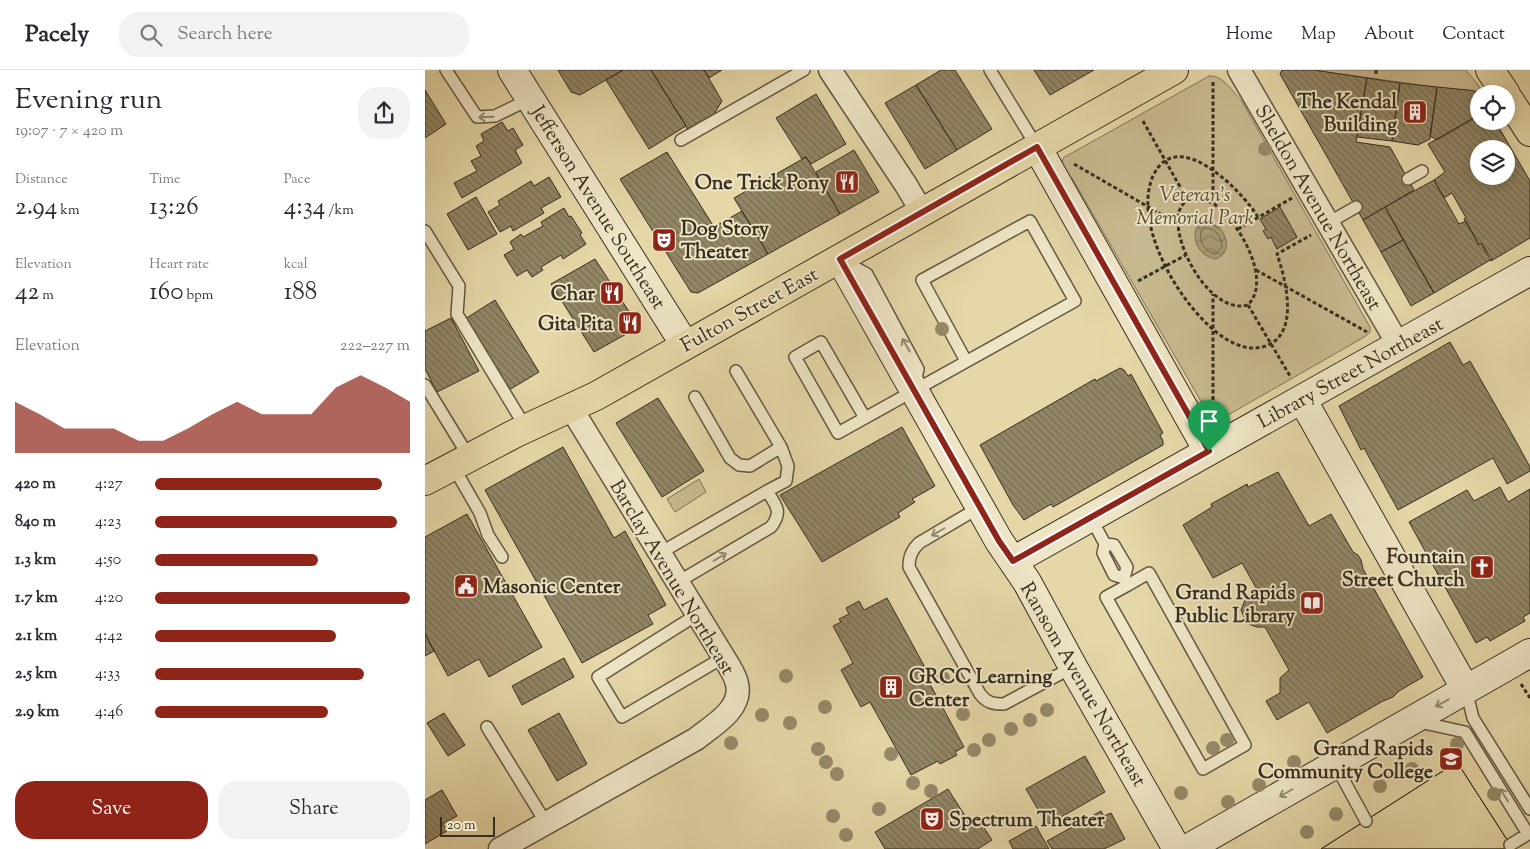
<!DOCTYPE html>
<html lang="en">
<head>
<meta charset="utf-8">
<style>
	:root { --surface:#fff; --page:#f2f2f3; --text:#2b2b33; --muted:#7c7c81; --line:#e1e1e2; --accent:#8f2418 }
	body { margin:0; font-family:"Sorts Mill Goudy",serif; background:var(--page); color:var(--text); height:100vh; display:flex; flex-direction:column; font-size:19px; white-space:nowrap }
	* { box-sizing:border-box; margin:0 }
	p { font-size:16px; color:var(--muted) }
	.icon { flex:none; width:28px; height:28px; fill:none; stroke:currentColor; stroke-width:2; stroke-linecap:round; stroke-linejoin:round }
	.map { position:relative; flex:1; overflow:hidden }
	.drawer { display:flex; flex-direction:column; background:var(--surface); width:425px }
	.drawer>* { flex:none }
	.buttons { position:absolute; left:1045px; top:15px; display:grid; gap:10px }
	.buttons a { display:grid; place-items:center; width:45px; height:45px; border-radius:50%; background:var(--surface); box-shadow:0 2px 12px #0003; font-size:25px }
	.scale { position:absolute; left:15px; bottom:12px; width:55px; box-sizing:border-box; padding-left:5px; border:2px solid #382e20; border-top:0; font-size:14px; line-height:18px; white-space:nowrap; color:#382e20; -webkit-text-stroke:4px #eee5c6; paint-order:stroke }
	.pin { position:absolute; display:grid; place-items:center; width:42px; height:42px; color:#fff; margin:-51px -21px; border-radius:50% 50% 50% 0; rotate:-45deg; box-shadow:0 0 5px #0007 }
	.pin .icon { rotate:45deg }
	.round { display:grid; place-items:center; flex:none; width:52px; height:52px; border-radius:20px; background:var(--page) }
	.overview { display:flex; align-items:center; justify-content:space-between; height:85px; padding:0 15px }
	h1 { font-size:28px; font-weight:600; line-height:38px }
	.metrics { display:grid; grid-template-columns:repeat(3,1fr); gap:8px; height:85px; padding:5px 15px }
	.metrics div { display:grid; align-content:center }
	.metrics b { font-size:25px; font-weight:600 }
	.metrics small { font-size:14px; font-weight:400 }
	.metrics p { font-size:14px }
	.chart { height:140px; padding:10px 15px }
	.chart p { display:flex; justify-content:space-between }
	.chart svg { width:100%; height:90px; margin-top:5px; fill:var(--accent); opacity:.7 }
	.button { display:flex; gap:10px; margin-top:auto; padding:10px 15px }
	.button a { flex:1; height:58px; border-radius:20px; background:var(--accent); color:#fff; font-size:20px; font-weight:600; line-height:58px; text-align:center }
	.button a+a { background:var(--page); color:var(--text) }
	ul { padding:0 15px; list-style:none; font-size:16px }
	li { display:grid; grid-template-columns:80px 60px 1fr; align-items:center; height:38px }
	li i { height:12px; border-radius:6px; background:var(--accent) }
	header { display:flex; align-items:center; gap:30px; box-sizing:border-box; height:70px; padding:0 25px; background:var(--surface); border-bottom:1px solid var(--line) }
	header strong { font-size:24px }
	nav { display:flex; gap:28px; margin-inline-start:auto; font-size:18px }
	.search { width:350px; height:45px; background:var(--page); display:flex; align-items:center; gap:12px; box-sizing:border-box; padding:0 18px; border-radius:20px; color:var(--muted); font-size:19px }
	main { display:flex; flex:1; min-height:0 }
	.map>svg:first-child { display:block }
</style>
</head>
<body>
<header>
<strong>Pacely</strong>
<div class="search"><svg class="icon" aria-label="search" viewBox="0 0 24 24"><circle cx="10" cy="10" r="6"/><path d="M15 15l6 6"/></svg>Search here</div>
<nav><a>Home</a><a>Map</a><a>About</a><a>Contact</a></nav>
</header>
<main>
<section class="drawer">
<div class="overview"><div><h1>Evening run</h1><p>19:07 · 7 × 420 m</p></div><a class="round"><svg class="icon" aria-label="share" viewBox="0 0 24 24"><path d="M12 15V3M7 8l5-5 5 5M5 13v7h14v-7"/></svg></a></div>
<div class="metrics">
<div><p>Distance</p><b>2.94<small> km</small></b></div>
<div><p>Time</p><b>13:26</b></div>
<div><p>Pace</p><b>4:34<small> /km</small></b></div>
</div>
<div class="metrics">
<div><p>Elevation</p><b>42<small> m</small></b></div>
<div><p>Heart rate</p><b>160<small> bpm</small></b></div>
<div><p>kcal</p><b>188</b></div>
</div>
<div class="chart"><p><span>Elevation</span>222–227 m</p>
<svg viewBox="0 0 160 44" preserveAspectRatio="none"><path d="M0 44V19L10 25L20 32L30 32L40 32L50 38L60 38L70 32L80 25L90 19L100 25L110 25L120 25L130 12L140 6L150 12L160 19V44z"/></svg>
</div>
<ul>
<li><b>420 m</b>4:27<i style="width:89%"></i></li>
<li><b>840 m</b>4:23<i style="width:95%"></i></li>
<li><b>1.3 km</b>4:50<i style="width:64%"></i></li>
<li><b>1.7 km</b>4:20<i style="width:100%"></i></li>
<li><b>2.1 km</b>4:42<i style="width:71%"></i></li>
<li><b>2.5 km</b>4:33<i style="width:82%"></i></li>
<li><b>2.9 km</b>4:46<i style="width:68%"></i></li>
</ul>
<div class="button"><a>Save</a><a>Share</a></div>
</section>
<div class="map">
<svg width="1105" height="779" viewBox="0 0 1105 779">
	<defs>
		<pattern id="water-waves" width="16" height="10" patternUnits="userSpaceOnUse" patternTransform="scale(1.25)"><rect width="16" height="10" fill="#aa9e79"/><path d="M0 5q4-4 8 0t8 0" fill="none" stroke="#8b8163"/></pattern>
		<pattern id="building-back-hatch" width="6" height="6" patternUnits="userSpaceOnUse" patternTransform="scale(1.25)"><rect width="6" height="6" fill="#928666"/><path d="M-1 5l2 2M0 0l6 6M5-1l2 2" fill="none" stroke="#786e54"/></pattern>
	</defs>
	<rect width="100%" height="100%" fill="#e5d7a7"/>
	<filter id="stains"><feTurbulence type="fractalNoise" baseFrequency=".004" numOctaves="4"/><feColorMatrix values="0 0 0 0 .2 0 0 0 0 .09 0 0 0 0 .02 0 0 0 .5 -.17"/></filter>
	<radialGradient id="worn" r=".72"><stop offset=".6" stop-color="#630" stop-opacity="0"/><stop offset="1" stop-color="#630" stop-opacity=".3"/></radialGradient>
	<path fill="#c8ba90" stroke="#807458" d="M888,0H1041L1060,24Z
		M784,6C798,5 807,21 816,30L945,257V262L941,266L796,349L790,350L785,347L647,108L641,106L636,98L638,88Z
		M274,409L281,422L250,442L242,429Z"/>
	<path fill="url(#water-waves)" stroke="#7c7155" d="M781,152L794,157C803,168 806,182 791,189C776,187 767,173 771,158Z"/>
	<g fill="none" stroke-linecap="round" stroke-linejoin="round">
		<path stroke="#71664c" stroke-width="1" d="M782,158C792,159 796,167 797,177L791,184C779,182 774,172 776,161Z"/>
	</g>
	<path fill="url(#building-back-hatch)" stroke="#382e20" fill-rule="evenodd" d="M133,0H198L155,25L146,22Z
		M198,0H226L261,56L224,79L181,10Z
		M226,0H279L297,31L289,44L262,59L261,56Z
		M279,0H297L284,8Z
		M516,0H530L567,59L532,80L491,15Z
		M609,0H669L625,25Z
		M857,0H888L942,8L931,72L965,77L989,120L938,150L855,4Z
		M942,8L975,13L967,71L932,67Z
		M975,13L1012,17L1005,69L993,75L967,71Z
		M491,15L532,80L500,99L460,33Z
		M1012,17L1043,20L1050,21L1054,25V45L1012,70L1005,66Z
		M0,20L21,54L0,68Z
		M391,24L421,74L386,94L381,87L377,89L351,48Z
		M1054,45V51H1070L1105,111V168L1066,191L1056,173L1054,175L1039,149L1041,148L1027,123L1019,128L1009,110L1020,102L1003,74ZM1054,79H1081V106H1054Z
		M77,52L83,61L88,58L98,75L90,80L97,93L37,128L29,113L52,101L46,91L56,86L51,76L59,71L56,64Z
		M429,80L454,122L415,144L391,102Z
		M242,82L289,157L317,141L343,184L273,223L266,222L195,109Z
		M381,87L415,144L343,184L309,128Z
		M124,107L136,127L116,138L119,143L88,161L86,156L75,162L63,142L75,135L73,131L106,111L109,116Z
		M1009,110L1034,154L1041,151L1054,175L1056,173L1067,189L1009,223L960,137Z
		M51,127L72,164L43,180L22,144Z
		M855,137L872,167L852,179L846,167L843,169L838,161L841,159L835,149Z
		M960,137L978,170L956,182L938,150Z
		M139,138L144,147L146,146L157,163L155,165L161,174L138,189L136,185L116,197L118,200L107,207L102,200L92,206L79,185L89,179L85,172L96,164L98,167L118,156L116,152Z
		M978,170L1009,223L986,236L956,182Z
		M170,189L214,257L169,282L126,214Z
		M70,230L114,302L84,320L40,249Z
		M26,248L54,301L12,322L0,299V261Z
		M1025,272L1038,295L1045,291L1088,366L1105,397V401L1082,414L1068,388L973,440L939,378L936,380L914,336Z
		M695,298L699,300L703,306L706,304L738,363L735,365L738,371V375L628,437L626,434L599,450L588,435L555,375L670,309L671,311Z
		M233,328L279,401L237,427L191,353Z
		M477,357L510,416L487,429L490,432L473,443L475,447L397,492L355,425Z
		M138,377L189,468L200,461L241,535L223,545L228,554L157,593L60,420Z
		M853,402L884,456L906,444L928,482L933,485L936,490L938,499L998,607L974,621L968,627L958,631L902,663L884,632L852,650L841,631L855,623V608L864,600L840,557H832L826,555L821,552L816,540L820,530L824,526L834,523L817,493L788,508L758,455L787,437L786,434L822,414L823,417Z
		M1075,417L1083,432L1105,419V543L1098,547L1100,551L1065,571L1062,567L1051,573L984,452L1042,420L1049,431Z
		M42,444L117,577L64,607L54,589L23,606L0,564V467Z
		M462,528L502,601L499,603L539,677L530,682L532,685L515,694L513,691L486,705L445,632L436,637L416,600L428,593L408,556L416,552L414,549L424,544L421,538L434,531L439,540Z
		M0,564L9,581L0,586Z
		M139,588L149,607L97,635L87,616Z
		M19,643L40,675L23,686L2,653Z
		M134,643L162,694L132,711L103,660Z
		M660,686L680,722L622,755L601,719Z
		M1032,692L1088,779H896Z
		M1032,692L1088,779H896Z
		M523,719L544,752L552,747L567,770L553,779H460L450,762Z
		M17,720L32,746L18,754L22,761L0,774V730Z
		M676,741L679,746L686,743L700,769L679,779H627L622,771Z
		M611,756L624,779H588L584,771Z"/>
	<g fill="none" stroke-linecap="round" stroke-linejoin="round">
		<defs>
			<path id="lane" d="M21,0L52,47L70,46L105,29
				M565,0L612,77
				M256,70L379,0
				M983,109L997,101
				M903,153L931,137
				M0,161L34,216L32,244L101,358
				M426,195L442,204L493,299L490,314
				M311,301L356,377L363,396L361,411L342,421
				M0,315L44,387
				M270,327L305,388L314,395L325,396L356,377
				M440,348L396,272L370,287L413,363L650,231L605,151L497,210L541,291
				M28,396L55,443L63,465L77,487
				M555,437L494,473C487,480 484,486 484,497L555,624C562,633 568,634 579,634L648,597
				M666,448L680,474L678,483L689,505L699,508L702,497L689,475L680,474
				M235,483L342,421C351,435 358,442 346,457L253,512
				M699,508L703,515L681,527L778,699L820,675L724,503L703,515
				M273,544L173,607L197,647L299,587
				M1041,620L1048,648L1105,739
				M994,652L1040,662L1103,764L1085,775
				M62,657L121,753
				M910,694L941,751"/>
			<path id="street" d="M405,0L481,115L497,142
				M814,0L973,274
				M75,779L271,669C287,656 318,639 312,614C311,608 307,601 304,596L146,338"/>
			<path id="secondary" d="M87,0L260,275
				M612,77L783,381
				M415,189L574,471L602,512L648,597L752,779
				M877,329L1041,620
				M588,491L1105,201
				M762,779L1105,583"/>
			<path id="primary" d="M1065,0L1081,24
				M1081,25L1105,62
				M0,411L91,363L171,326L749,0"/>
		</defs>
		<use href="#lane" stroke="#635842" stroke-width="14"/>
		<use href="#street" stroke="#635842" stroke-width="25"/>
		<use href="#secondary" stroke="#382e20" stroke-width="30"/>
		<use href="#primary" stroke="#382e20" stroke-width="30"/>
		<path stroke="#382e20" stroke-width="3" stroke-dasharray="4 2.5" stroke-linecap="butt" d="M951,4V0
			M718,51L763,131
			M649,94L753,154
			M770,130C776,130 783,130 789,134C813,151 848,209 823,235C779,247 733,146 762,131C763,131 770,130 770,130Z
			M788,133V10
			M833,147C817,121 752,54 728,106C706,156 759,243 801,269C813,276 824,280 837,277C876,268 861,210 852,184L886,165
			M813,159L867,128
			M831,200L942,262
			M713,211L761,185
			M823,235L865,306
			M788,343V224
			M1096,614L1105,628"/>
		<use href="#lane" stroke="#eee5c6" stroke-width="11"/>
		<use href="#street" stroke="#eee5c6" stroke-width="22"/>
		<use href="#secondary" stroke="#eee5c6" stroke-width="28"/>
		<use href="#primary" stroke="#e5d7a7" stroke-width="28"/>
	</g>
	<g fill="#968969">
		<circle cx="840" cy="79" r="7"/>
		<circle cx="517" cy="259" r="7"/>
		<circle cx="361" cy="606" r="7"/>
		<circle cx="518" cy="608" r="7"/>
		<circle cx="400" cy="637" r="7"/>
		<circle cx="622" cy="640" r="7"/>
		<circle cx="538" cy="644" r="7"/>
		<circle cx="337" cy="645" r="7"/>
		<circle cx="605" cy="650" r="7"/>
		<circle cx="365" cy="653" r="7"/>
		<circle cx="586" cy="659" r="7"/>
		<circle cx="564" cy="670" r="7"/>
		<circle cx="802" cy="670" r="7"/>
		<circle cx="306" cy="673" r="7"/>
		<circle cx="1032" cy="674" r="7"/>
		<circle cx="788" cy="678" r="7"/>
		<circle cx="393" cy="679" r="7"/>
		<circle cx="549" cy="680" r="7"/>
		<circle cx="466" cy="684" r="7"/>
		<circle cx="401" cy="692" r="7"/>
		<circle cx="869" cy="692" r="7"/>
		<circle cx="987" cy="699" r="7"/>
		<circle cx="412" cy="704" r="7"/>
		<circle cx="488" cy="713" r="7"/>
		<circle cx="834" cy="715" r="7"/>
		<circle cx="955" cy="716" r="7"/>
		<circle cx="506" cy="721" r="7"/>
		<circle cx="756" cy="723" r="7"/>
		<circle cx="1069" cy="724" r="7"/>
		<circle cx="803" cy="732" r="7"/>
		<circle cx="454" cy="739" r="7"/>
		<circle cx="911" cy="744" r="7"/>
		<circle cx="408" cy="746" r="7"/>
		<circle cx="882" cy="762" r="7"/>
		<circle cx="421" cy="765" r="7"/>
	</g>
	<defs><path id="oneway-shaft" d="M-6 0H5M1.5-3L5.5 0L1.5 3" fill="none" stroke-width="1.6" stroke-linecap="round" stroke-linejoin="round" transform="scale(1.25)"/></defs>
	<g stroke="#938a73">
		<use href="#oneway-shaft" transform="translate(61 47) rotate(178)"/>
		<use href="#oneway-shaft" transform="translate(481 275) rotate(-119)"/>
		<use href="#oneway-shaft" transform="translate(513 462) rotate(150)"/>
		<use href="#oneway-shaft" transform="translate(295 487) rotate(-31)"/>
		<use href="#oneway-shaft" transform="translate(1017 633) rotate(151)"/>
		<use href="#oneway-shaft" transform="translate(861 723) rotate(150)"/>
		<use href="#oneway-shaft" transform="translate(1079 725) rotate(-122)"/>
	</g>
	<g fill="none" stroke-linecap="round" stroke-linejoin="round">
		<defs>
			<path id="route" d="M612,77L784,381L588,491L574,471L415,189Z"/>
		</defs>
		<use href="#route" stroke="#fff" stroke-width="10"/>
		<use href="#route" stroke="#8f2418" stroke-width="6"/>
	</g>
	<defs>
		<symbol id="building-square" viewBox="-11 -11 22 22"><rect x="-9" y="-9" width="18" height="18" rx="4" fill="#8f2418" stroke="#eee5c6"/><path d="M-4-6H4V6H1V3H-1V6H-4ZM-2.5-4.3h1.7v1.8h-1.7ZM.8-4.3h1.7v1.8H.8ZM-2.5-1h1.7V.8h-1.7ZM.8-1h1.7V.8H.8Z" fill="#fff"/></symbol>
		<symbol id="restaurant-square" viewBox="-11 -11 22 22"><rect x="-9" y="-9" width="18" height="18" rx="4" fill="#8f2418" stroke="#eee5c6"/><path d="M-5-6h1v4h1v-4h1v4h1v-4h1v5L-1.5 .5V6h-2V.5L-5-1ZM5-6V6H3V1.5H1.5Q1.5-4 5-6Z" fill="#fff"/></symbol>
		<symbol id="theatre-square" viewBox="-11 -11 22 22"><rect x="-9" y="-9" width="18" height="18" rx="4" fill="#8f2418" stroke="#eee5c6"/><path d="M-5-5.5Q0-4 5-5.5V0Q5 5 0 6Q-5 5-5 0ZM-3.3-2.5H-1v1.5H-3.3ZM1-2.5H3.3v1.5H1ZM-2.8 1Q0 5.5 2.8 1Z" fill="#fff"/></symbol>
		<symbol id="church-square" viewBox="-11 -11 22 22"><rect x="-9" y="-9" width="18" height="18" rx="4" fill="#8f2418" stroke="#eee5c6"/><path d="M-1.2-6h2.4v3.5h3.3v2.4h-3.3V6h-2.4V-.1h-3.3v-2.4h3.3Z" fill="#fff"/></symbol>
		<symbol id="civic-square" viewBox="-11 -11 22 22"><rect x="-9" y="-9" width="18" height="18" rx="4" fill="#8f2418" stroke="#eee5c6"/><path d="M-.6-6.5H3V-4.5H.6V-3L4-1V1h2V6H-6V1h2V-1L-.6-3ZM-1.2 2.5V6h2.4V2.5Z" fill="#fff"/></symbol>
		<symbol id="library-square" viewBox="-11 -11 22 22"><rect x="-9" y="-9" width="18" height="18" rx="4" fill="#8f2418" stroke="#eee5c6"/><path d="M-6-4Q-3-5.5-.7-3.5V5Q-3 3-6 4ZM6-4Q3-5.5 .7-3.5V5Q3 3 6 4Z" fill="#fff"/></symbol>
		<symbol id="university-square" viewBox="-11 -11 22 22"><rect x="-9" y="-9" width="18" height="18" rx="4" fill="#8f2418" stroke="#eee5c6"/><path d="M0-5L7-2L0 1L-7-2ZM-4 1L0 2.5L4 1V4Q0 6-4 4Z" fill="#fff"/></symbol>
	</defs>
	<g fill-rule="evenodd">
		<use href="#building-square" x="976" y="28" width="28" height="28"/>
		<use href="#restaurant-square" x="408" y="98" width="28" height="28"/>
		<use href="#theatre-square" x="225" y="156" width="28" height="28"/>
		<use href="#restaurant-square" x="173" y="209" width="28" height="28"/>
		<use href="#restaurant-square" x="191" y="239" width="28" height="28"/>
		<use href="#church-square" x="1043" y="483" width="28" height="28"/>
		<use href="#civic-square" x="27" y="502" width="28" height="28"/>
		<use href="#library-square" x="873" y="519" width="28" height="28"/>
		<use href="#building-square" x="452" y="603" width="28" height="28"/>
		<use href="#university-square" x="1012" y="675" width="28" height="28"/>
		<use href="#theatre-square" x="493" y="735" width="28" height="28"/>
	</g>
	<g text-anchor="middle" stroke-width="4" stroke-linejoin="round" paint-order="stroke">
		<g font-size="20" font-weight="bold" fill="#382e20" stroke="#eee5c6" text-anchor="end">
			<text x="972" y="38">The Kendal<tspan x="972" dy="23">Building</tspan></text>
			<text x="404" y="119">One Trick Pony</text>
			<text x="256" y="165" text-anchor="start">Dog Story<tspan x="256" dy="23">Theater</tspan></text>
			<text x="170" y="230">Char</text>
			<text x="188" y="260">Gita Pita</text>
			<text x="1040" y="493">Fountain<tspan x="1040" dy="23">Street Church</tspan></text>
			<text x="58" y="523" text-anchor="start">Masonic Center</text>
			<text x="870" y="529">Grand Rapids<tspan x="870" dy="23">Public Library</tspan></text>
			<text x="484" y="613" text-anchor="start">GRCC Learning<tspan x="484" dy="23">Center</tspan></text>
			<text x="1008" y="685">Grand Rapids<tspan x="1008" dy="23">Community College</tspan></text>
			<text x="524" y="756" text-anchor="start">Spectrum Theater</text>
		</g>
		<g font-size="20" font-style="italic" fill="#554a36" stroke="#eee5c6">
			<text x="770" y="131">Veteran's<tspan x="770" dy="23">Memorial Park</tspan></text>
		</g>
		<g font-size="20" fill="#382e20" stroke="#eee5c6">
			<text transform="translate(174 137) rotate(58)" y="7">Jefferson Avenue Southeast</text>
			<text transform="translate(894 137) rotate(60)" y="7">Sheldon Avenue Northeast</text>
			<text transform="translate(324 239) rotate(-29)" y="7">Fulton Street East</text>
			<text transform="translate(925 302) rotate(-29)" y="7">Library Street Northeast</text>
			<text transform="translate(248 507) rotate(59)" y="7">Barclay Avenue Northeast</text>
			<text transform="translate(659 614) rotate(60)" y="7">Ransom Avenue Northeast</text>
		</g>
	</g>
	<rect width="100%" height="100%" filter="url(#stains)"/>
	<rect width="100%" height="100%" fill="url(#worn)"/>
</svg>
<div class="buttons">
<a><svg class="icon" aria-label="locate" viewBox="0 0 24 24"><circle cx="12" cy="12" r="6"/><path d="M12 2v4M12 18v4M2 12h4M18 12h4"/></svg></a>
<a><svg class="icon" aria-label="layers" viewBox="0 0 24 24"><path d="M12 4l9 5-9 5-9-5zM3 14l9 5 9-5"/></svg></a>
</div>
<div class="scale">20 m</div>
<div class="pin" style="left:784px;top:381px;background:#1e9e55"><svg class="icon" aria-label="arrive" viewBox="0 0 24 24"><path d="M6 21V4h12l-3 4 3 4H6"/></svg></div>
</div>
</main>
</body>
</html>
